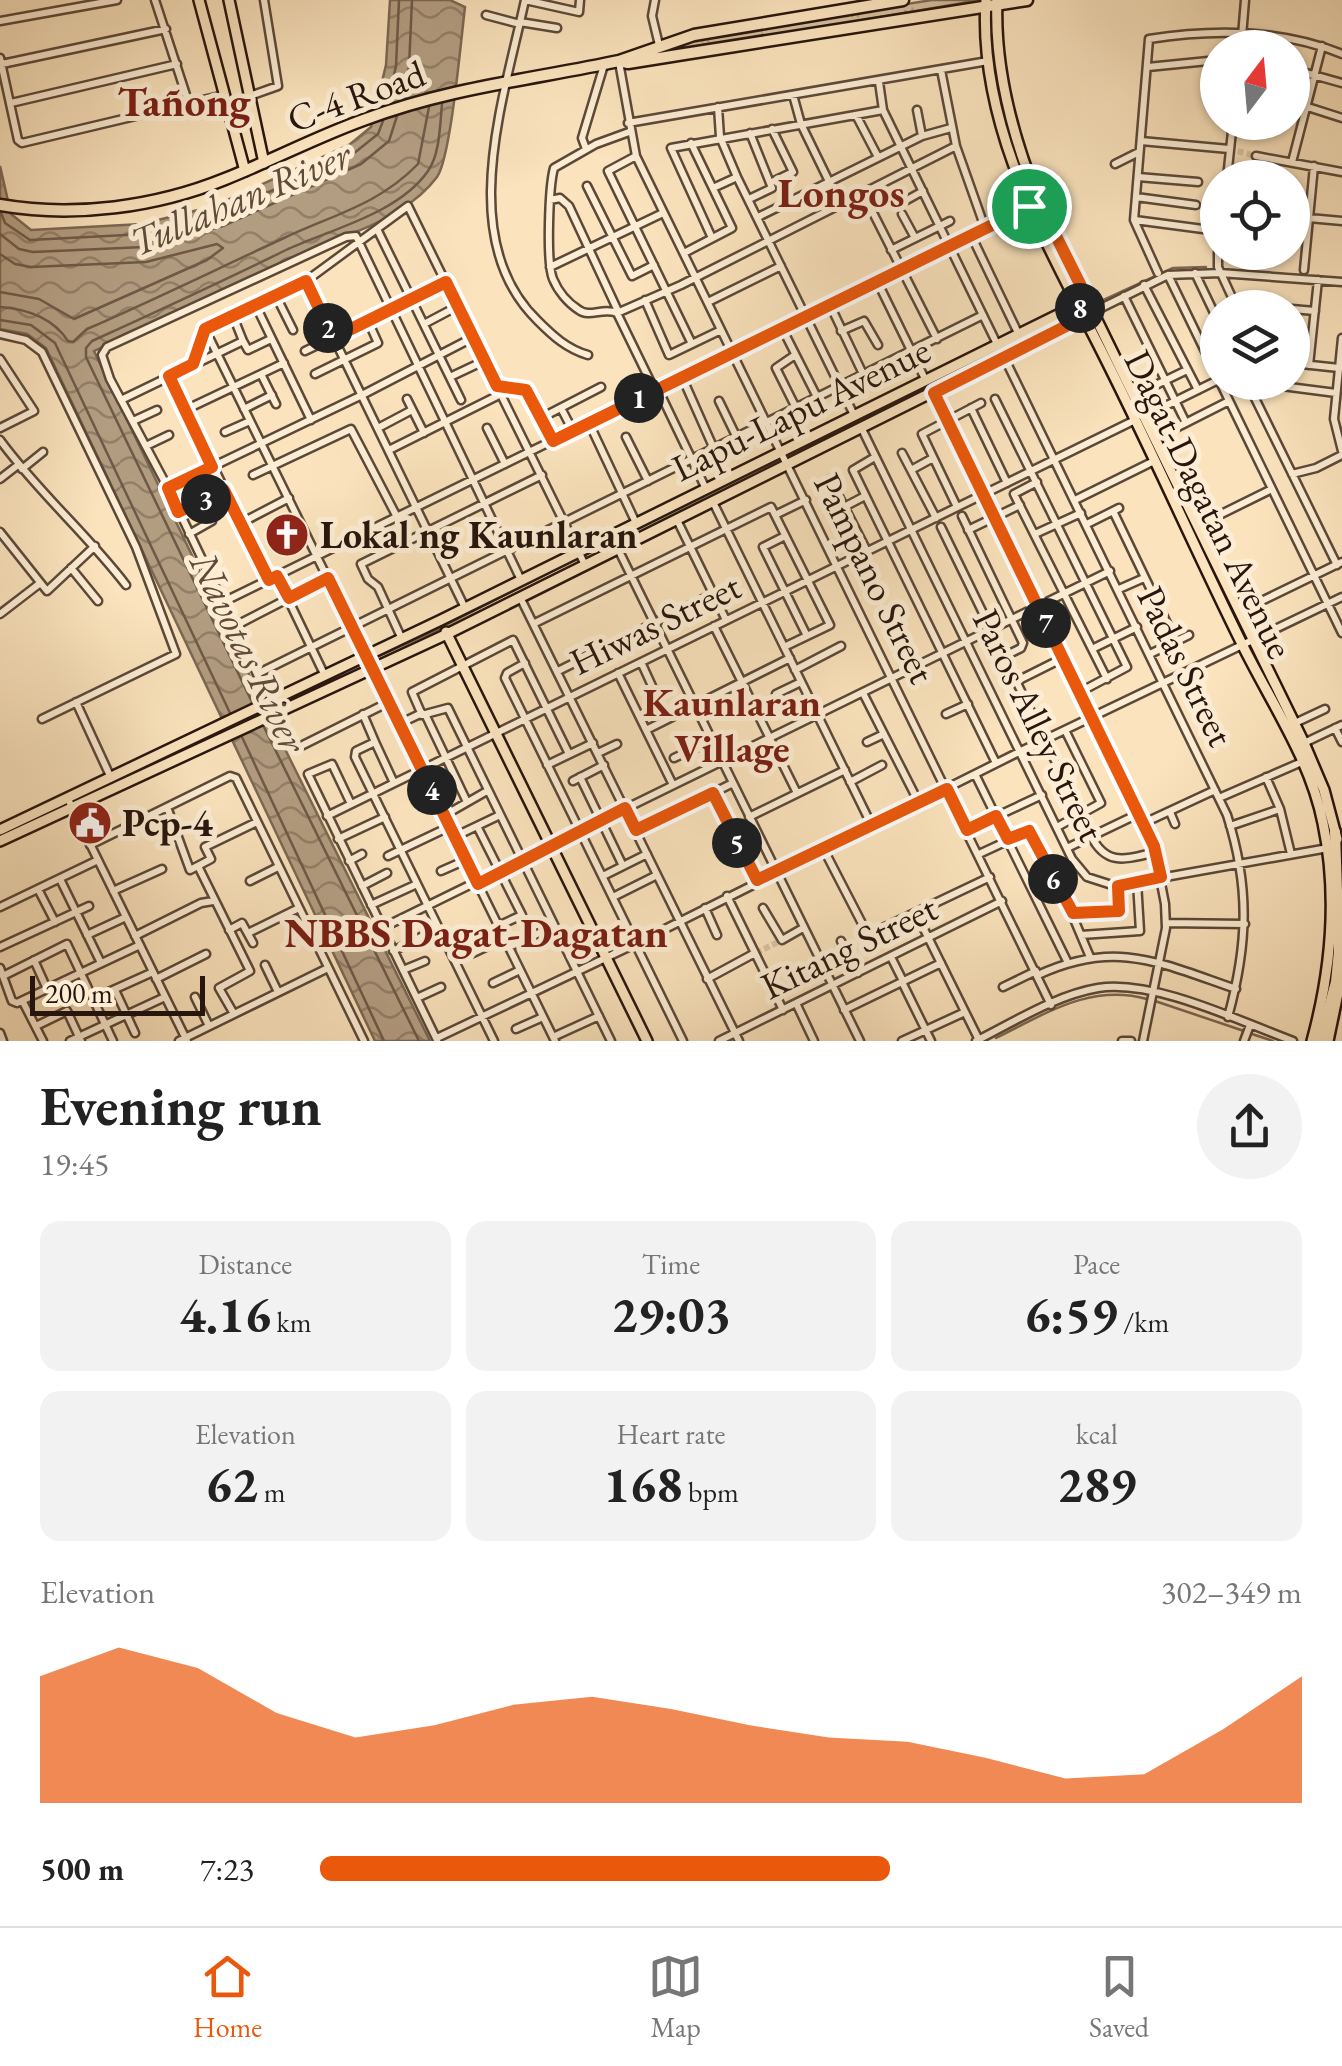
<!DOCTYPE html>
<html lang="en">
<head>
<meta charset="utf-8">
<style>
	:root { --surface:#fff; --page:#f2f2f2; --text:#222; --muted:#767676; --line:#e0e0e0; --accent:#ea580c }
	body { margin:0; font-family:"EB Garamond",serif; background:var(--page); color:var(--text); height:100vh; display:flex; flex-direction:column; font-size:38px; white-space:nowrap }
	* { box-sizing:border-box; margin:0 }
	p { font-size:32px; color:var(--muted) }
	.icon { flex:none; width:55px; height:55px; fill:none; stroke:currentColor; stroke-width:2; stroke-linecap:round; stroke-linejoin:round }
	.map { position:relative; height:1041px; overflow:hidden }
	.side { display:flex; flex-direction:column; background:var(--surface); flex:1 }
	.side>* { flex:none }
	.needle { width:65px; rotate:16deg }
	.buttons { position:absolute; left:1200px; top:30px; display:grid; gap:20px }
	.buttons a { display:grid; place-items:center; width:110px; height:110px; border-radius:50%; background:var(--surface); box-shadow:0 2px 8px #0004; font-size:50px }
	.scale { position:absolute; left:30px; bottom:25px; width:175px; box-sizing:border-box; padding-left:10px; border:5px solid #28150d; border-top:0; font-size:28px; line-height:35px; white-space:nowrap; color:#28150d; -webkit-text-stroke:8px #fcedd4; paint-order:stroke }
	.pin { position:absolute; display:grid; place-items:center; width:85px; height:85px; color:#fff; margin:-42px; border:5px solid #fff; border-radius:50%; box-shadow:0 2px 10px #0007 }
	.km { position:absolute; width:50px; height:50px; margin:-25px; border-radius:50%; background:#222; color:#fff; font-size:28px; line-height:50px; text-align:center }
	.round { display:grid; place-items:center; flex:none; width:105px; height:105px; border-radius:52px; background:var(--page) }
	.head { display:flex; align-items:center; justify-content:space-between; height:170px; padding:0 40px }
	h1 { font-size:55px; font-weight:700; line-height:75px }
	.stats { display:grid; grid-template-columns:repeat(3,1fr); gap:15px; height:170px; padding:10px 40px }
	.stats div { display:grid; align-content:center; border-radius:20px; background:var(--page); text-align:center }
	.stats b { font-size:50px; font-weight:700 }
	.stats small { font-size:28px; font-weight:400 }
	.stats p { font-size:28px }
	.chart { height:280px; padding:20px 40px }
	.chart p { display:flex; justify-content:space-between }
	.chart svg { width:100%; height:180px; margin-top:10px; fill:var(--accent); opacity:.7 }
	ul { padding:0 40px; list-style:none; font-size:32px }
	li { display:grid; grid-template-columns:160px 120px 1fr; align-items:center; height:75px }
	li i { height:25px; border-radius:12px; background:var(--accent) }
	.tab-bar { display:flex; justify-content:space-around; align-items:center; height:140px; border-top:2px solid var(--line); background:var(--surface); font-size:28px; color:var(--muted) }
	.tab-bar a { display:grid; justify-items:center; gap:5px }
	.tab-bar .selected { color:var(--accent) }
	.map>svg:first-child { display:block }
</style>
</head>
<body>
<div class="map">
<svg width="1342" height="1041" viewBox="0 0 1342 1041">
	<defs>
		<pattern id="grass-tufts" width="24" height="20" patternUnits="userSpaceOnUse" patternTransform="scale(2.5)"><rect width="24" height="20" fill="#d6c09f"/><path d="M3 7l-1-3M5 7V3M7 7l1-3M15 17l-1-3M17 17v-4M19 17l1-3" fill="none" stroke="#b8a488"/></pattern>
		<pattern id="water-waves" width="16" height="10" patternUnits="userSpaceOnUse" patternTransform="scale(2.5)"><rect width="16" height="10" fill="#b39d81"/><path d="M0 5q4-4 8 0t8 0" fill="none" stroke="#927f68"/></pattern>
	</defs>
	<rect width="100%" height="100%" fill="#fae3bd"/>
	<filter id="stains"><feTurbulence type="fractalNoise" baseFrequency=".002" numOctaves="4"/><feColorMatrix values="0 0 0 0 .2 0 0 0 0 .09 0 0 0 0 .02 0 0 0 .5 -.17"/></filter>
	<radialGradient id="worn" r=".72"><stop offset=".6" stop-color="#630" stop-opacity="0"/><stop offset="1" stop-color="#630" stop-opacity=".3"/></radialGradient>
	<path fill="url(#grass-tufts)" stroke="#7f6a56" stroke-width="2.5" d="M932,0H980L628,60L718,34Z"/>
	<path fill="url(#water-waves)" stroke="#7b6753" stroke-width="2.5" d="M390,0H450L465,7C461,39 451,157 437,177C414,208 372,227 337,239L94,351L282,743L430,1041H375L46,348L27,334L0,329V166L11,214L31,230L142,224L214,206L349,145L371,127L386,65Z"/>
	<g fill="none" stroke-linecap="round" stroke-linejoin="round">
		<path stroke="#6e5947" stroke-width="2.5" d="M401,99L409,67L412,0
			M387,104L396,66L399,0
			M1,213L5,223L30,240L145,234L218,215L353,154L378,134L383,121
			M0,234L19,249L33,252L144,247L223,226L361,164L389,141L397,116
			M0,254L15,264L31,267L146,262L217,244L223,248L207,260L74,319L39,299L0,292
			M0,307C27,309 53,318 68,341L73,342L87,329C154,300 219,268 284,238C335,214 378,205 418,164L429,107
			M0,320L31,325L55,343L230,713
			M252,702L86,357V348L92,341C158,311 223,281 288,249C332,229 399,213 428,171C440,154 440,124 442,104
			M264,727L419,1041
			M242,737L384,1041"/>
		<path stroke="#7b6753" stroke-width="2.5" d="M1232,270L1285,275
			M1097,303L1173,268L1206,267
			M794,452L1075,315
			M692,501L776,461
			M448,624L611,541
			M372,659L441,628
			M267,710L365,662
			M1155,1001L1244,1031
			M1252,1034L1273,1041
			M996,1038C1045,1014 1091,983 1147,999"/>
		<path stroke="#dac4a3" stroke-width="6" stroke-dasharray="6 3" stroke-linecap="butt" d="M1229,149L1256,156
			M756,953L780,941"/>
		<defs>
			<path id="minor" d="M155,0L189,104
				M525,0C504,99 454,240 538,321C553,336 567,349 588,355
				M525,0L579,12L580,0
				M655,0L652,16L659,45
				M486,15L520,24
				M0,21L117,0
				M520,22L557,28
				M1241,48L1245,0
				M0,58L18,140L22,143L224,95
				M619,62L636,156L1051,1005
				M2,64L166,29
				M1148,67L1218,60
				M1292,69L1342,83
				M941,70L956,146L985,228
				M879,82L883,110L997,344
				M793,95L801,124L840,204
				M1292,102L1342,118
				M11,103L177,64
				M227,104L278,86L264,0
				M718,107L720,137L737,177L854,415
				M917,110L922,136
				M856,115L878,157
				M628,123L988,61
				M629,132L596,144L554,168C549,186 546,262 553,279C558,291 568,303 579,310C590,318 603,307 617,313L655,391
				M1141,141L1229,149
				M586,149L582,138L604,65
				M636,156L608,171L692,344
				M1256,156L1342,172
				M1292,162L1322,46
				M1115,164L1139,152
				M1138,177L1198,182
				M1227,178L1233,122
				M770,183L793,172L772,129
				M587,186L632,276L654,265
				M713,188L737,177
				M863,193L937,339
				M1136,197L1196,205
				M749,199L772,188L750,133
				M550,200L560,198L569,206L618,311
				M905,201L923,191
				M902,214L915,238
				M758,217L922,136L951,128
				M1309,218L1342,221
				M1135,220L1218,231
				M378,231L461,400
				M971,235L1019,335
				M712,238L671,148L883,110
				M891,250L950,221
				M1218,252V267L1237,308
				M684,253L732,228L691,143
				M550,267L663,213
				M1304,270L1314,166
				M1158,273L1134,220L1149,39C1213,29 1281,29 1342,54
				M1195,273L1218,321
				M1168,275L1218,378
				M306,281L465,608
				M877,281L926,381
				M1144,285L1198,390
				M276,296L293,330
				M1124,296L1186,423
				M645,300L669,355L721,330
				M708,302L781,266
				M1236,304L1279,308
				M830,305L863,374
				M256,306L311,420
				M1292,309L1315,311
				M1095,311L1168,275L1220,273L1342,282
				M617,313L681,285L956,146
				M233,316L243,341
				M424,324L458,306
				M782,328L817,397
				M205,329L555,1041
				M841,331L864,321L878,345
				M0,334L26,340L42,352L136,547L176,654L42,719
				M1342,338L1334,419L1342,451
				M1292,341L1311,343
				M305,351L446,283
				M795,355L776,368L796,408
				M1004,357L1227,815C1250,887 1248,944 1228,1017
				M0,359L34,411L0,428
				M1292,363L1339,368
				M193,364L205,329L306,281L408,206L585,565
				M1309,365L1318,280
				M261,374L276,404
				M315,374L378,343L368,321
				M169,376L269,580
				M450,377L486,360
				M682,377L714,449
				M1220,382L1342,633
				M1247,382L1337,565
				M498,386L526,391L553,441
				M658,389L706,489
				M1252,391L1266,384L1336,393
				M934,393L1154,847L1165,904L1166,928L1143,1041
				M1135,395L1187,370
				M407,399L424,433
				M995,399L1127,667L1080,692
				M121,400L243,341L248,350L271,339
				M719,401L737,438
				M561,408L573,431
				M971,408L1007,483
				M244,409L272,395
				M185,410L284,363
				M1145,416L1218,380
				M541,418L601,387
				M133,421L157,410
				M589,423L636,523
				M378,428L412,410
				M487,428L505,464
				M862,429L1072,859L1087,877L1115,886L1328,848
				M225,432L250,421
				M626,437L648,481
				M1156,438L1229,401
				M0,440C38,492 87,534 126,585
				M146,446L169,435
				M389,450L501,394
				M902,453L936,518
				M875,457L853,470L996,763
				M22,469L43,452
				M911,470L933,458
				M1292,474L1316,468L1342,455
				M253,475L351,429L397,517
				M0,479L18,465
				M830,479L867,551
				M1037,482L1014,494L1107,679
				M168,488L362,395L474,337
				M1075,500L1154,461
				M713,502L872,826
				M844,507L865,496
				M957,507L922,434L981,403
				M1113,511L1176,642
				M178,512L224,490
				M775,515L806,500
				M962,516L1023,643L1021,648L1003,657
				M677,520L726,620
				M241,523L289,498
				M1087,524L1119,508
				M1197,526L1272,489
				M941,527L1081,814
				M968,530L1020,505
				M0,532L47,591L95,546
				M189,534L212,521
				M1035,534L1081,513
				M785,536L763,547L807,636
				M618,549L860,1041
				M71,568L98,601
				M277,576L325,676
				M1119,589L1144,578
				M520,597L739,1041
				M221,603L1039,202
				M1239,612L1342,562
				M0,614L39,584
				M535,623L771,507L830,625L784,647
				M714,626L797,793
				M233,627L328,578
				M401,637L378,587L368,579L361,564L542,475
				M1092,649L1137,627
				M1150,654L1189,635
				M641,662L652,686
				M525,663L507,673L505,678L683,1041
				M795,670L841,646
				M558,671L713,594
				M618,673L673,785
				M257,674L983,315
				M1015,682L1063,658
				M266,693L168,488L110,379L102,355L107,347L346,237L356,236L521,580
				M863,693L919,803
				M776,694L801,682
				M76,702L111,778
				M363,714L375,742L356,751L355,757L494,1041
				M425,714L467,802
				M946,714L968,704
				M1295,723L1325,709
				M399,724L422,713
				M1335,728L1342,742
				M646,730L790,658
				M375,742L394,783
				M867,742L884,734
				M1304,743L1342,725
				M295,749L389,702
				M598,753L617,744
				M569,754L513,640L412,692L422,715L448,708L611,1041
				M674,758L711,741
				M547,765L593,743
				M975,774L1067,961
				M580,777L623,866
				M1266,777L1280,809L1291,854
				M573,781L604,765
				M850,782L882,765
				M713,793L757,880
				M1219,798L1304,761
				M68,799L187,1041
				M351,804L332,764L308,774L437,1040
				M167,807L190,870L211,859L205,847L257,822
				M1170,812L1175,824
				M445,815L487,791
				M327,816L1135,420
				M749,817L845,770
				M1144,823L1215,790
				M1230,826L1280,809
				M1057,827L1101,803L1065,730
				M967,830L1042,795
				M636,831L733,783
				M456,836L477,826
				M1091,836C1107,867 1126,859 1156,852
				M338,839L385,817
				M90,845L230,776L236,778L364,1041
				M823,848L868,935L990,877
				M1067,848L1140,813
				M979,854L1029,831L1065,901L1076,914L1119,911L1118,886
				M388,856L451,826
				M349,861L362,854
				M198,866L250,971L219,988L234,1014
				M441,871L466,860
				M603,876L647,854
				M60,879L101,963
				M250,881L278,867
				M362,886L387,873
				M38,889L55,922
				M113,891L162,869
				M727,896L755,953
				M613,897L657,875
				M371,905L417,884
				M0,907L98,860
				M705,908L717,935
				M763,908L782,940L803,928
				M1071,912L1090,957
				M916,913L979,1040
				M1166,923L1245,924
				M498,926L522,915L477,826L500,815
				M382,928L1110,571
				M229,930L242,923L253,943
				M248,933L299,908
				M87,935L126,917
				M1081,935L1140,931L1137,882
				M135,936L201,903L213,901
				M841,941L858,973
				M0,947L89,906
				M509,947L554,926
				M393,951L439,928
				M473,953L505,938
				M891,957L903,981
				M34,960L47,989
				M265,965L278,992
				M0,968L12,1001L17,1003L140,945
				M403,970L425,961
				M1038,975C1116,939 1160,963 1236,989
				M3,976L67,944L113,1041
				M156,979L206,954
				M707,979L755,953L783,1010
				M902,982L931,1041
				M493,983L520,970
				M1003,987L1036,971
				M115,990L135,1033
				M195,997L209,1026
				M417,998L441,987
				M93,999L153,972
				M23,1002L43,1041
				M796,1003L814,1041
				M844,1010L941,963
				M36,1026L67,1011L81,1041
				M516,1029L543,1017
				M0,1033L3,1041
				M553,1037L599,1016
				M437,1038L635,944L1021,751L1342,597
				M70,1041L165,997
				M179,1041L328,968
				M719,1041L1002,901
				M902,1041L965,1012
				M976,1041C1014,1022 1056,995 1098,988C1154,979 1239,1021 1293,1041
				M1122,1041H1131
				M1244,1041L1250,1025"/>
			<path id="major" d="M199,0L245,171
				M229,0L264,163
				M986,0C979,113 1033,218 1083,315C1140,423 1188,535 1242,644C1271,703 1310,758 1323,823C1338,895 1331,971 1312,1041
				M997,0C994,69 1013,138 1039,202L1304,743L1324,790L1337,839
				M446,632L647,1041
				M0,830L441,620L1088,300
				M0,841L447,634L1095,311
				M1328,1041L1342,974"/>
			<path id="highway" d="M619,61L694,35L903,0
				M0,205C74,218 156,207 225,179C273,160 318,136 366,119C448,88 534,79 619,61L628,63L678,55L1027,0
				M1320,1041L1336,982L1339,951L1335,832"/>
		</defs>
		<use href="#minor" stroke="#5c4839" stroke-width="11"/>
		<use href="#major" stroke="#28150d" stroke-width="14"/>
		<use href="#highway" stroke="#28150d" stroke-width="15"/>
		<use href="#minor" stroke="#fcedd4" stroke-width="6"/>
		<use href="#major" stroke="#fae3bd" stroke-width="9"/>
		<use href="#highway" stroke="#fae3bd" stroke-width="10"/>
	</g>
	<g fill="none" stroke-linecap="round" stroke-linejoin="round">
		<defs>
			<path id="route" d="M1039,202L1088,300L1078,305L1084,317L934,393L1154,846L1161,877L1118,886L1119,911L1073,913L1029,831L1008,839L996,816L967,830L947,789L757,880L713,793L636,830L625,808L478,884L328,578L289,598L277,576L269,580L224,490L178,512L168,488L212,467L169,376L193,364L205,329L306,281L333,338L446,282L497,386L526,390L553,441Z"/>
		</defs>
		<use href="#route" stroke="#fff" stroke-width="20"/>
		<use href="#route" stroke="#ea580c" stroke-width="12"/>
	</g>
	<defs>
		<symbol id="church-disc" viewBox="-11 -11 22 22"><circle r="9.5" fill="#8f2418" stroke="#fcedd4"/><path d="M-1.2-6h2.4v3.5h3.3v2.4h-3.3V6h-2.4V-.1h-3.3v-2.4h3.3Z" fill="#fff"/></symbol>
		<symbol id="civic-disc" viewBox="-11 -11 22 22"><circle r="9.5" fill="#8f2418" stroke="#fcedd4"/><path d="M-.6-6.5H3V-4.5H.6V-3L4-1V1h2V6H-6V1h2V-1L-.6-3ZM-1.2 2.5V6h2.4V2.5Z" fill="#fff"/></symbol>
	</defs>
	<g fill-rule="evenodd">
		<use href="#church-disc" x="262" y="510" width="50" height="50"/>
		<use href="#civic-disc" x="65" y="798" width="50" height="50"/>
	</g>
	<g text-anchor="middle" stroke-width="10" stroke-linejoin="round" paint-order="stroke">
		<g font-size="38" fill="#28150d" stroke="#fcedd4">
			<text transform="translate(356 96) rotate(-20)" y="13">C-4 Road</text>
			<text transform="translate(801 409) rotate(-26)" y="13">Lapu-Lapu Avenue</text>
			<text transform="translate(1209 504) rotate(64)" y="13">Dagat-Dagatan Avenue</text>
			<text transform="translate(875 578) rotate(64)" y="13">Pampano Street</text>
			<text transform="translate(655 624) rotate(-26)" y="13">Hiwas Street</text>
			<text transform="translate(1186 666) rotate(64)" y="13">Padas Street</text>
			<text transform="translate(1039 725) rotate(64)" y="13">Paros Alley Street</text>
			<text transform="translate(849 947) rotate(-26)" y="13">Kitang Street</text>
		</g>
		<g font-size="38" font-weight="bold" fill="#28150d" stroke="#fcedd4" text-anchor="start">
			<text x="320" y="548">Lokal ng Kaunlaran</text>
			<text x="122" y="836">Pcp-4</text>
		</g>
		<g font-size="40" font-style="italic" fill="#604b3b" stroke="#fcedd4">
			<text transform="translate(240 198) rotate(-23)" y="14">Tullahan River</text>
			<text transform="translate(249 652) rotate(64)" y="14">Navotas River</text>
		</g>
		<g font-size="40" font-weight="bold" fill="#7a1f14" stroke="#fcedd4">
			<text x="732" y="716">Kaunlaran<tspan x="732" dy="46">Village</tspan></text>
		</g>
		<g font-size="42" font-weight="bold" fill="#7a1f14" stroke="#fcedd4">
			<text x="184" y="116">Tañong</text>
			<text x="841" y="207">Longos</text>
			<text x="476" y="947">NBBS Dagat-Dagatan</text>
		</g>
	</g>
	<rect width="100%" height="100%" filter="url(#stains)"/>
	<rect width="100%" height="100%" fill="url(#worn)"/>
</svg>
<div class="buttons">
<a><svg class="needle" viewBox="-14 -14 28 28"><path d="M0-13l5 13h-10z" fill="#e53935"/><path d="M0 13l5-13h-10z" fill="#767676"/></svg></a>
<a><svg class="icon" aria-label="locate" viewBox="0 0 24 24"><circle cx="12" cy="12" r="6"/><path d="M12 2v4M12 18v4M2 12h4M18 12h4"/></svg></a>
<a><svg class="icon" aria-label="layers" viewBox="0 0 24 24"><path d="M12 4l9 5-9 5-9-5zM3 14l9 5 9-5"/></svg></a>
</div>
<div class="scale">200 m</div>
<div class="pin" style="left:1029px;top:206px;background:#1e9e55"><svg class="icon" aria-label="arrive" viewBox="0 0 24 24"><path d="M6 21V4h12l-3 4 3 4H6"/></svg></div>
<b class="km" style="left:639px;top:398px">1</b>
<b class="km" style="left:328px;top:328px">2</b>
<b class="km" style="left:206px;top:499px">3</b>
<b class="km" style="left:432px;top:790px">4</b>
<b class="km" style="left:737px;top:843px">5</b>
<b class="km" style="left:1053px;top:879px">6</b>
<b class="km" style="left:1046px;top:623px">7</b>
<b class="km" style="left:1080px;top:308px">8</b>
</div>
<section class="side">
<div class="head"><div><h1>Evening run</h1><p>19:45</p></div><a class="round"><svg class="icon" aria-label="share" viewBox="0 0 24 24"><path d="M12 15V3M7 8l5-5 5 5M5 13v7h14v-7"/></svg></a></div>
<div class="stats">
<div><p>Distance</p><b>4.16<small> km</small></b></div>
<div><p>Time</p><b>29:03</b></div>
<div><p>Pace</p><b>6:59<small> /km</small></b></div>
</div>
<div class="stats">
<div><p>Elevation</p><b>62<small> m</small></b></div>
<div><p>Heart rate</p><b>168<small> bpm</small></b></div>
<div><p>kcal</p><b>289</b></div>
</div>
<div class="chart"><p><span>Elevation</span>302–349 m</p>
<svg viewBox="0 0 160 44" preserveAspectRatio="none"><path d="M0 44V13L10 6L20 11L30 22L40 28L50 25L60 20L70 18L80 21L90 25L100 28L110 29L120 33L130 38L140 37L150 26L160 13V44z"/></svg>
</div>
<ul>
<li><b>500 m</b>7:23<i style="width:58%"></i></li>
</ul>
</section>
<nav class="tab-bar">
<a class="selected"><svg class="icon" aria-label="home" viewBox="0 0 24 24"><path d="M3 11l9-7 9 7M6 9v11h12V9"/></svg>Home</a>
<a><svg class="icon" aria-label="map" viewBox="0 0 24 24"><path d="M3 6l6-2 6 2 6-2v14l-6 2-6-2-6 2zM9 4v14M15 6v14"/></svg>Map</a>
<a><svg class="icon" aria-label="saved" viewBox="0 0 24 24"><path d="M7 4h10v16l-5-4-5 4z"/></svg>Saved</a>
</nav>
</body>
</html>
